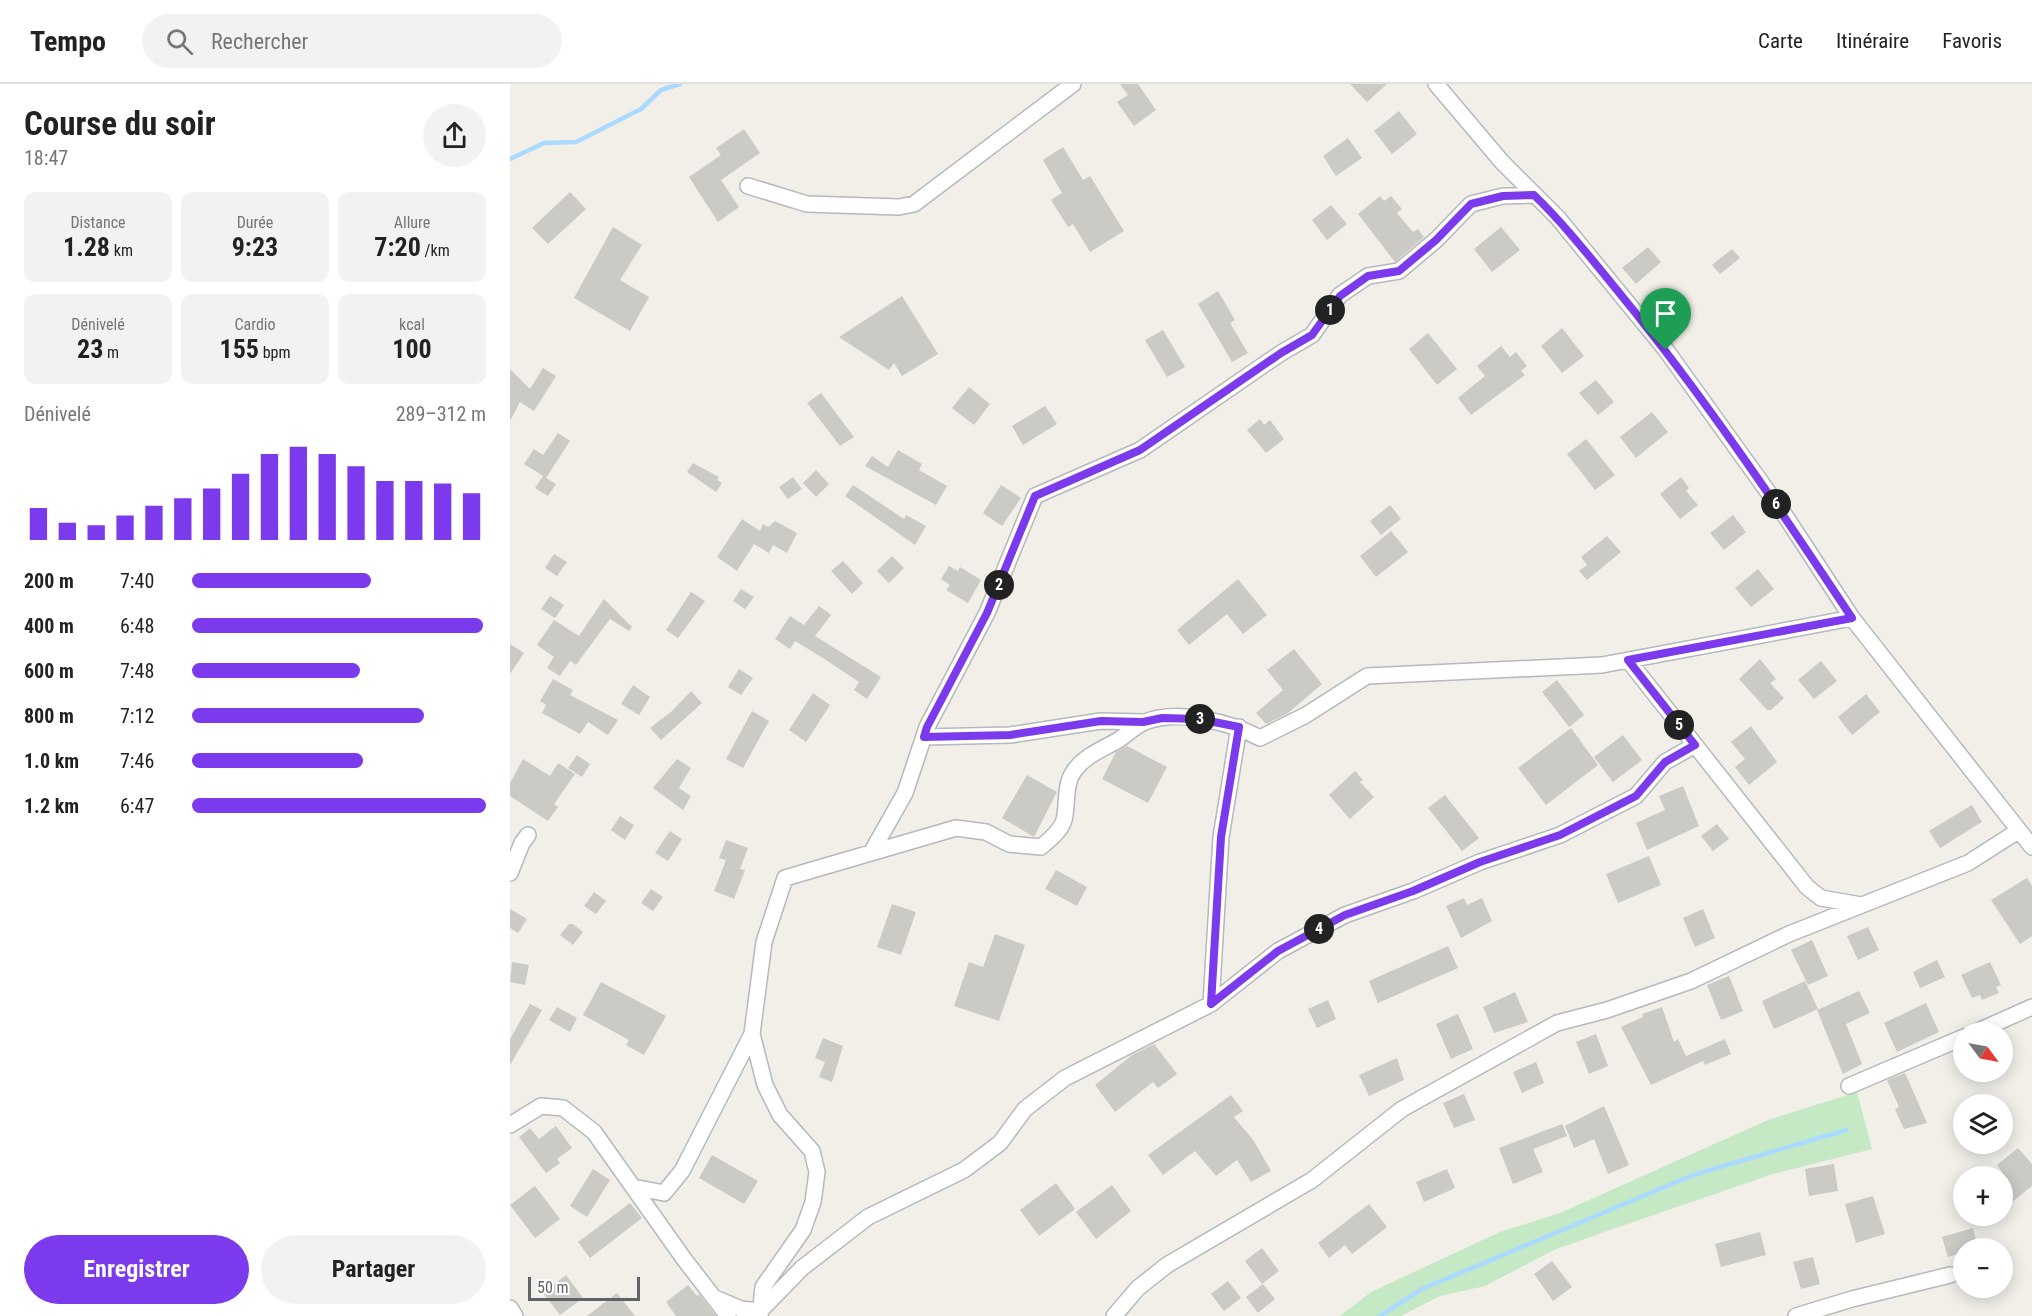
<!DOCTYPE html>
<html lang="fr">
<head>
<meta charset="utf-8">
<style>
	:root { --surface:#fff; --page:#f2f2f2; --text:#222; --muted:#767676; --line:#e0e0e0; --accent:#7c3aed }
	body { margin:0; font-family:"Roboto Condensed",sans-serif; background:var(--page); color:var(--text); height:100vh; display:flex; flex-direction:column; font-size:22px; white-space:nowrap }
	* { box-sizing:border-box; margin:0 }
	p { font-size:20px; color:var(--muted) }
	.icon { flex:none; width:33px; height:33px; fill:none; stroke:currentColor; stroke-width:2; stroke-linecap:round; stroke-linejoin:round }
	.map { position:relative; flex:1; overflow:hidden }
	.panel { display:flex; flex-direction:column; background:var(--surface); width:510px }
	.panel>* { flex:none }
	.needle { width:39px; rotate:122deg }
	.tools { position:absolute; left:1443px; top:938px; display:grid; gap:12px }
	.tools a { display:grid; place-items:center; width:60px; height:60px; border-radius:50%; background:var(--surface); box-shadow:0 3px 15px #0003; font-size:30px }
	.scale { position:absolute; left:18px; bottom:15px; width:112px; box-sizing:border-box; padding-left:6px; border:3px solid #5f6368; border-top:0; font-size:16px; line-height:21px; white-space:nowrap; color:#5f6368; -webkit-text-stroke:4px #fff; paint-order:stroke }
	.pin { position:absolute; display:grid; place-items:center; width:51px; height:51px; color:#fff; margin:-62px -26px; border-radius:50% 50% 50% 0; rotate:-45deg; box-shadow:0 0 6px #0007 }
	.pin .icon { rotate:45deg }
	.km { position:absolute; width:30px; height:30px; margin:-15px; border-radius:50%; background:#222; color:#fff; font-size:16px; line-height:30px; text-align:center }
	.round { display:grid; place-items:center; flex:none; width:63px; height:63px; border-radius:32px; background:var(--page) }
	.overview { display:flex; align-items:center; justify-content:space-between; height:102px; padding:0 24px }
	h1 { font-size:33px; font-weight:700; line-height:45px }
	.stats { display:grid; grid-template-columns:repeat(3,1fr); gap:9px; height:102px; padding:6px 24px }
	.stats div { display:grid; align-content:center; border-radius:12px; background:var(--page); text-align:center }
	.stats b { font-size:26px; font-weight:700 }
	.stats small { font-size:16px; font-weight:400 }
	.stats p { font-size:16px }
	.chart { height:168px; padding:12px 24px }
	.chart p { display:flex; justify-content:space-between }
	.chart svg { width:100%; height:108px; margin-top:6px; stroke:var(--accent); stroke-width:6 }
	.action { display:flex; gap:12px; margin-top:auto; padding:12px 24px }
	.action a { flex:1; height:69px; border-radius:36px; background:var(--accent); color:#fff; font-size:24px; font-weight:700; line-height:69px; text-align:center }
	.action a+a { background:var(--page); color:var(--text) }
	ul { padding:0 24px; list-style:none; font-size:20px }
	li { display:grid; grid-template-columns:96px 72px 1fr; align-items:center; height:45px }
	li i { height:15px; border-radius:8px; background:var(--accent) }
	header { display:flex; align-items:center; gap:36px; box-sizing:border-box; height:84px; padding:0 30px; background:var(--surface); border-bottom:2px solid var(--line) }
	header strong { font-size:28px }
	nav { display:flex; gap:33px; margin-inline-start:auto; font-size:21px }
	.search { width:420px; height:54px; background:var(--page); display:flex; align-items:center; gap:15px; box-sizing:border-box; padding:0 21px; border-radius:33px; color:var(--muted); font-size:22px }
	main { display:flex; flex:1; min-height:0 }
	.map>svg:first-child { display:block }
</style>
</head>
<body>
<header>
<strong>Tempo</strong>
<div class="search"><svg class="icon" aria-label="search" viewBox="0 0 24 24"><circle cx="10" cy="10" r="6"/><path d="M15 15l6 6"/></svg>Rechercher</div>
<nav><a>Carte</a><a>Itinéraire</a><a>Favoris</a></nav>
</header>
<main>
<section class="panel">
<div class="overview"><div><h1>Course du soir</h1><p>18:47</p></div><a class="round"><svg class="icon" aria-label="share" viewBox="0 0 24 24"><path d="M12 15V3M7 8l5-5 5 5M5 13v7h14v-7"/></svg></a></div>
<div class="stats">
<div><p>Distance</p><b>1.28<small> km</small></b></div>
<div><p>Durée</p><b>9:23</b></div>
<div><p>Allure</p><b>7:20<small> /km</small></b></div>
</div>
<div class="stats">
<div><p>Dénivelé</p><b>23<small> m</small></b></div>
<div><p>Cardio</p><b>155<small> bpm</small></b></div>
<div><p>kcal</p><b>100</b></div>
</div>
<div class="chart"><p><span>Dénivelé</span>289–312 m</p>
<svg viewBox="0 0 160 44" preserveAspectRatio="none"><path d="M5 44V31M15 44V37M25 44V38M35 44V34M45 44V30M55 44V27M65 44V23M75 44V17M85 44V9M95 44V6M105 44V9M115 44V14M125 44V20M135 44V20M145 44V21M155 44V25"/></svg>
</div>
<ul>
<li><b>200 m</b>7:40<i style="width:61%"></i></li>
<li><b>400 m</b>6:48<i style="width:99%"></i></li>
<li><b>600 m</b>7:48<i style="width:57%"></i></li>
<li><b>800 m</b>7:12<i style="width:79%"></i></li>
<li><b>1.0 km</b>7:46<i style="width:58%"></i></li>
<li><b>1.2 km</b>6:47<i style="width:100%"></i></li>
</ul>
<div class="action"><a>Enregistrer</a><a>Partager</a></div>
</section>
<div class="map">
<svg width="1522" height="1232" viewBox="0 0 1522 1232">
	<rect width="100%" height="100%" fill="#f1efe8"/>
	<path fill="#c5e8c5" d="M1347,1008L1362,1065L1263,1090L1097,1147L1044,1166L975,1202L930,1212L891,1232H830L861,1208L990,1148L1050,1129L1258,1036Z"/>
	<g fill="none" stroke-linecap="round" stroke-linejoin="round">
		<path stroke="#aadaff" stroke-width="4.5" d="M0,75L34,59L66,58L131,25L151,6L170,0
			M870,1232L912,1205L1183,1091L1336,1046"/>
	</g>
	<path fill="#cccac5" d="M610,0H628L646,26L624,42L607,18L618,11Z
		M840,0H877L857,18Z
		M889,27L907,50L882,70L864,47Z
		M234,45L250,69L211,96L229,123L208,138L179,93L211,71L206,64Z
		M838,54L852,74L826,92L813,72Z
		M553,63L573,96L580,92L614,147L580,168L563,140L558,143L541,116L552,109L533,76Z
		M60,108L76,125L38,160L22,144Z
		M870,112L874,117L881,112L892,125L887,129L903,148L908,145L914,153L885,178L848,130Z
		M821,121L837,140L817,156L802,136Z
		M103,143L132,161L110,196L139,213L120,247L64,214Z
		M991,143L1010,166L982,188L964,165Z
		M1138,163L1151,178L1126,200L1112,184Z
		M1222,165L1230,174L1210,190L1202,181Z
		M708,207L725,236L720,239L738,269L722,278L688,220Z
		M392,212L428,270L392,292L384,279L379,286L329,253Z
		M1052,244L1074,272L1052,289L1031,262Z
		M653,246L675,283L657,293L635,256Z
		M918,249L947,285L927,301L899,265Z
		M991,262L1000,273L1006,268L1017,282L1011,287L1015,291L961,331L948,314L975,292L967,282Z
		M33,284L46,292L24,327L10,318L0,337V285L20,305Z
		M1086,296L1104,318L1088,331L1069,309Z
		M459,303L480,320L464,341L442,324Z
		M311,309L344,353L330,362L297,319Z
		M535,322L547,340L513,361L502,342Z
		M1142,328L1158,348L1126,374L1110,353Z
		M750,335L754,341L760,336L774,355L756,369L737,346Z
		M48,349L60,357L36,394L46,400L38,412L25,404L33,392L14,380L24,365L33,371Z
		M1076,355L1105,391L1085,406L1057,370Z
		M388,366L412,380L409,386L437,402L426,421L355,382L362,372L378,383Z
		M183,379L209,393L207,396L212,399L206,408L177,388Z
		M306,386L319,400L306,413L293,399Z
		M283,393L292,405L278,415L269,403Z
		M1171,393L1179,404L1176,407L1188,421L1170,435L1150,410Z
		M343,401L394,435L396,431L416,442L405,461L335,412Z
		M491,401L511,414L492,442L473,429Z
		M880,421L891,435L871,451L860,437Z
		M1223,431L1236,448L1214,466L1200,449Z
		M232,435L250,447L253,440L258,443L265,437L287,449L277,469L263,461L259,469L244,460L227,487L207,473Z
		M881,447L898,468L866,493L850,472Z
		M1097,452L1111,468L1077,496L1069,487L1077,481L1071,473Z
		M44,470L57,478L47,492L35,484Z
		M382,472L394,484L379,499L367,487Z
		M333,477L353,499L342,510L321,487Z
		M439,482L448,487L450,483L471,496L458,519L436,506L440,501L431,495Z
		M1248,485L1264,505L1241,523L1225,504Z
		M728,495L757,531L733,550L717,530L679,561L667,546Z
		M231,505L244,513L235,525L223,517Z
		M181,508L195,517L168,554L156,546Z
		M40,512L54,521L45,534L31,525Z
		M94,515L122,543L119,547L100,535L66,581L60,577L50,592L37,584L44,573L27,561L44,536L69,552Z
		M309,522L321,531L305,552L371,593L357,615L344,606L349,598L316,576L285,557L280,565L265,555L280,532L294,541Z
		M0,560L14,569L0,590Z
		M784,565L812,600L777,630L756,640L746,629L773,606L757,586Z
		M1250,575L1266,595L1260,599L1274,614L1261,626H1257L1229,595Z
		M1311,577L1327,597L1304,615L1288,596Z
		M229,585L243,594L231,611L218,603Z
		M43,595L63,606L60,611L108,636L98,651L78,638L70,650L32,629L36,621L30,617Z
		M1047,596L1074,631L1059,643L1032,608Z
		M123,601L140,613L129,631L111,620Z
		M181,607L192,619L151,656L140,644L162,627Z
		M303,609L320,621L296,658L279,646Z
		M1356,610L1370,628L1342,651L1328,633Z
		M242,627L259,637L233,684L216,675Z
		M1241,642L1267,678L1239,701L1225,683L1235,675L1221,658Z
		M1061,644L1088,681L1036,721L1008,684Z
		M1113,651L1132,676L1103,698L1084,673Z
		M617,662L657,683L638,719L592,695L606,668Z
		M67,671L80,680L72,693L58,684Z
		M13,675L40,692L48,679L65,690L44,720L48,723L38,737L0,712V699Z
		M167,675L181,684L169,704L181,712L173,726L143,704Z
		M845,687L853,696L850,698L864,713L840,735L819,711Z
		M517,691L547,708L524,753L492,734Z
		M1173,702L1189,742L1137,766L1126,739L1155,726L1149,712Z
		M935,711L969,754L952,767L918,724Z
		M1462,721L1472,738L1430,764L1419,747Z
		M110,732L124,741L115,756L101,746Z
		M1207,740L1219,755L1203,767L1191,752Z
		M160,747L172,755L158,777L145,769Z
		M216,756L238,764L230,785L235,786L224,815L204,807L216,776L209,774Z
		M1139,772L1151,801L1108,819L1096,790Z
		M546,786L577,803L567,822L535,805Z
		M1517,794L1522,802V852L1510,860L1481,816Z
		M141,805L153,813L143,827L131,819Z
		M84,808L96,817L86,830L74,822Z
		M954,814L957,821L972,814L982,837L951,854L936,822Z
		M382,820L406,828L391,871L367,863Z
		M0,825L17,835L8,849L0,844Z
		M1193,825L1205,854L1185,863L1173,834Z
		M59,840H63L73,848L63,861L50,851Z
		M1358,843L1369,866L1348,876L1337,852Z
		M485,850L515,861L489,937L444,922L459,878L473,883Z
		M1302,856L1318,892L1298,901L1281,866Z
		M938,862L948,884L868,919L859,897Z
		M1427,876L1435,893L1410,904L1403,888Z
		M2,878L19,881L15,901L0,898Z
		M1480,878L1491,901L1486,903L1489,909L1472,916L1470,911L1462,914L1451,891Z
		M1219,892L1233,927L1211,936L1197,901Z
		M1295,897L1308,925L1264,945L1252,917Z
		M91,898L156,932L134,971L116,961L119,956L73,931Z
		M1349,907L1360,929L1336,940L1352,980L1333,990L1307,926Z
		M1005,908L1018,938L984,949L973,923Z
		M818,916L826,935L807,944L798,925Z
		M1416,919L1429,948L1387,968L1374,939Z
		M20,920L32,926L0,981V955Z
		M47,923L67,934L60,948L39,936Z
		M1152,923L1164,958L1168,955L1176,972L1215,955L1221,970L1195,981L1193,977L1141,1001L1111,943L1133,933L1132,930Z
		M948,930L963,965L941,975L926,940Z
		M1086,950L1098,982L1079,990L1066,958Z
		M313,954L333,962L322,998L309,993L315,978L305,974Z
		M644,960L667,990L648,1004L643,998L605,1028L585,1001L622,971Z
		M887,974L894,996L859,1012L849,991Z
		M1026,978L1034,999L1012,1009L1003,988Z
		M1395,989L1417,1039L1394,1045L1385,1025L1389,1023L1377,996Z
		M954,1010L965,1036L944,1044L933,1019Z
		M721,1011L733,1027L724,1033L744,1057L761,1087L741,1098L727,1076L706,1092L685,1067L653,1091L638,1071Z
		M1094,1022L1119,1081L1098,1090L1084,1055L1064,1064L1055,1042Z
		M1052,1040L1057,1052L1023,1065L1033,1088L1003,1100L989,1064Z
		M46,1042L62,1064L47,1075L50,1079L36,1089L9,1053L20,1044L29,1055Z
		M1508,1064L1522,1080V1102L1492,1126V1088L1487,1081Z
		M202,1071L248,1097L234,1120L189,1094Z
		M1324,1080L1328,1107L1299,1112L1295,1085Z
		M83,1085L100,1096L77,1133L60,1122Z
		M937,1085L945,1104L914,1118L906,1098Z
		M546,1099L565,1125L529,1152L510,1126Z
		M602,1101L621,1127L586,1155L566,1128Z
		M25,1102L50,1135L25,1154L0,1121Z
		M1363,1112L1375,1150L1346,1159L1335,1120Z
		M120,1119L132,1134L80,1174L68,1158Z
		M859,1120L877,1143L842,1170L835,1161L819,1174L808,1159Z
		M1463,1144L1468,1164H1454V1168L1438,1173L1432,1153Z
		M1250,1148L1256,1171L1211,1183L1205,1160Z
		M752,1164L769,1187L752,1200L735,1177Z
		M1303,1173L1310,1200L1291,1205L1283,1178Z
		M1042,1177L1062,1203L1043,1217L1024,1190Z
		M56,1191L73,1214L50,1231L33,1209Z
		M718,1197L731,1214L714,1227L701,1210Z
		M753,1200L765,1215L748,1229L736,1213Z
		M178,1201L187,1212L189,1210L206,1232H166L156,1218Z
		M107,1209L125,1232H77Z"/>
	<g fill="none" stroke-linecap="round" stroke-linejoin="round">
		<defs>
			<path id="minor" d="M926,0L992,78L1048,134L1156,266L1276,433L1342,534L1522,763
				M238,102L297,120L389,123L404,120L563,0
				M1118,576L1297,803L1311,814L1351,821
				M414,653L500,651L591,637L633,638
				M361,769L395,709L417,643L477,529L525,412L630,366L771,269L802,251L830,211L858,192L889,187L926,156L961,120L993,112L1024,111
				M0,789L12,759L18,751
				M701,920L711,753L729,643
				M1466,948L1522,923
				M1339,1002L1454,953
				M0,1041L31,1022L53,1024L84,1048L174,1175L218,1232
				M123,1103L154,1109L172,1087L242,950
				M205,1214L231,1225L250,1227L292,1184L358,1133L454,1086L490,1059L515,1025L555,994L701,920L768,867L835,831L903,807L970,778L1050,751L1126,712L1155,678L1185,661
				M0,1224L5,1232
				M250,1232L253,1203L293,1146L303,1118L307,1088L302,1067L270,1031L255,1001L242,950L254,858L275,794L446,744L476,748L499,760L531,763C539,756 551,747 554,736C558,720 554,701 564,687C574,673 590,666 605,658C615,653 624,642 635,638C668,625 720,638 750,654L796,631L857,592L1092,581L1342,534
				M604,1232L628,1204L657,1181L802,1096L892,1025L1047,939L1097,926L1181,897L1279,850L1458,779L1508,747
				M1286,1232L1342,1215L1440,1191"/>
		</defs>
		<use href="#minor" stroke="#b5b8bc" stroke-width="18"/>
		<use href="#minor" stroke="#fff" stroke-width="15"/>
	</g>
	<g fill="none" stroke-linecap="round" stroke-linejoin="round">
		<defs>
			<path id="route" d="M1024,111C1056,142 1083,177 1111,211C1195,314 1269,424 1342,534L1118,576L1185,661L1155,678L1126,712L1050,751L970,778L903,807L835,831L768,867L701,920L711,753L729,643L689,635L652,634L633,638L591,637L500,651L414,653L417,643L477,529L525,412L630,366L771,269L802,251L830,212L858,192L889,187L926,156L961,120L993,112Z"/>
		</defs>
		<use href="#route" stroke="#fff" stroke-width="12"/>
		<use href="#route" stroke="#7c3aed" stroke-width="8"/>
	</g>
</svg>
<div class="tools">
<a><svg class="needle" viewBox="-14 -14 28 28"><path d="M0-13l5 13h-10z" fill="#e53935"/><path d="M0 13l5-13h-10z" fill="#767676"/></svg></a>
<a><svg class="icon" aria-label="layers" viewBox="0 0 24 24"><path d="M12 4l9 5-9 5-9-5zM3 14l9 5 9-5"/></svg></a>
<a>+</a>
<a>−</a>
</div>
<div class="scale">50 m</div>
<div class="pin" style="left:1156px;top:266px;background:#1e9e55"><svg class="icon" aria-label="arrive" viewBox="0 0 24 24"><path d="M6 21V4h12l-3 4 3 4H6"/></svg></div>
<b class="km" style="left:820px;top:226px">1</b>
<b class="km" style="left:489px;top:501px">2</b>
<b class="km" style="left:690px;top:635px">3</b>
<b class="km" style="left:809px;top:845px">4</b>
<b class="km" style="left:1169px;top:641px">5</b>
<b class="km" style="left:1266px;top:420px">6</b>
</div>
</main>
</body>
</html>
